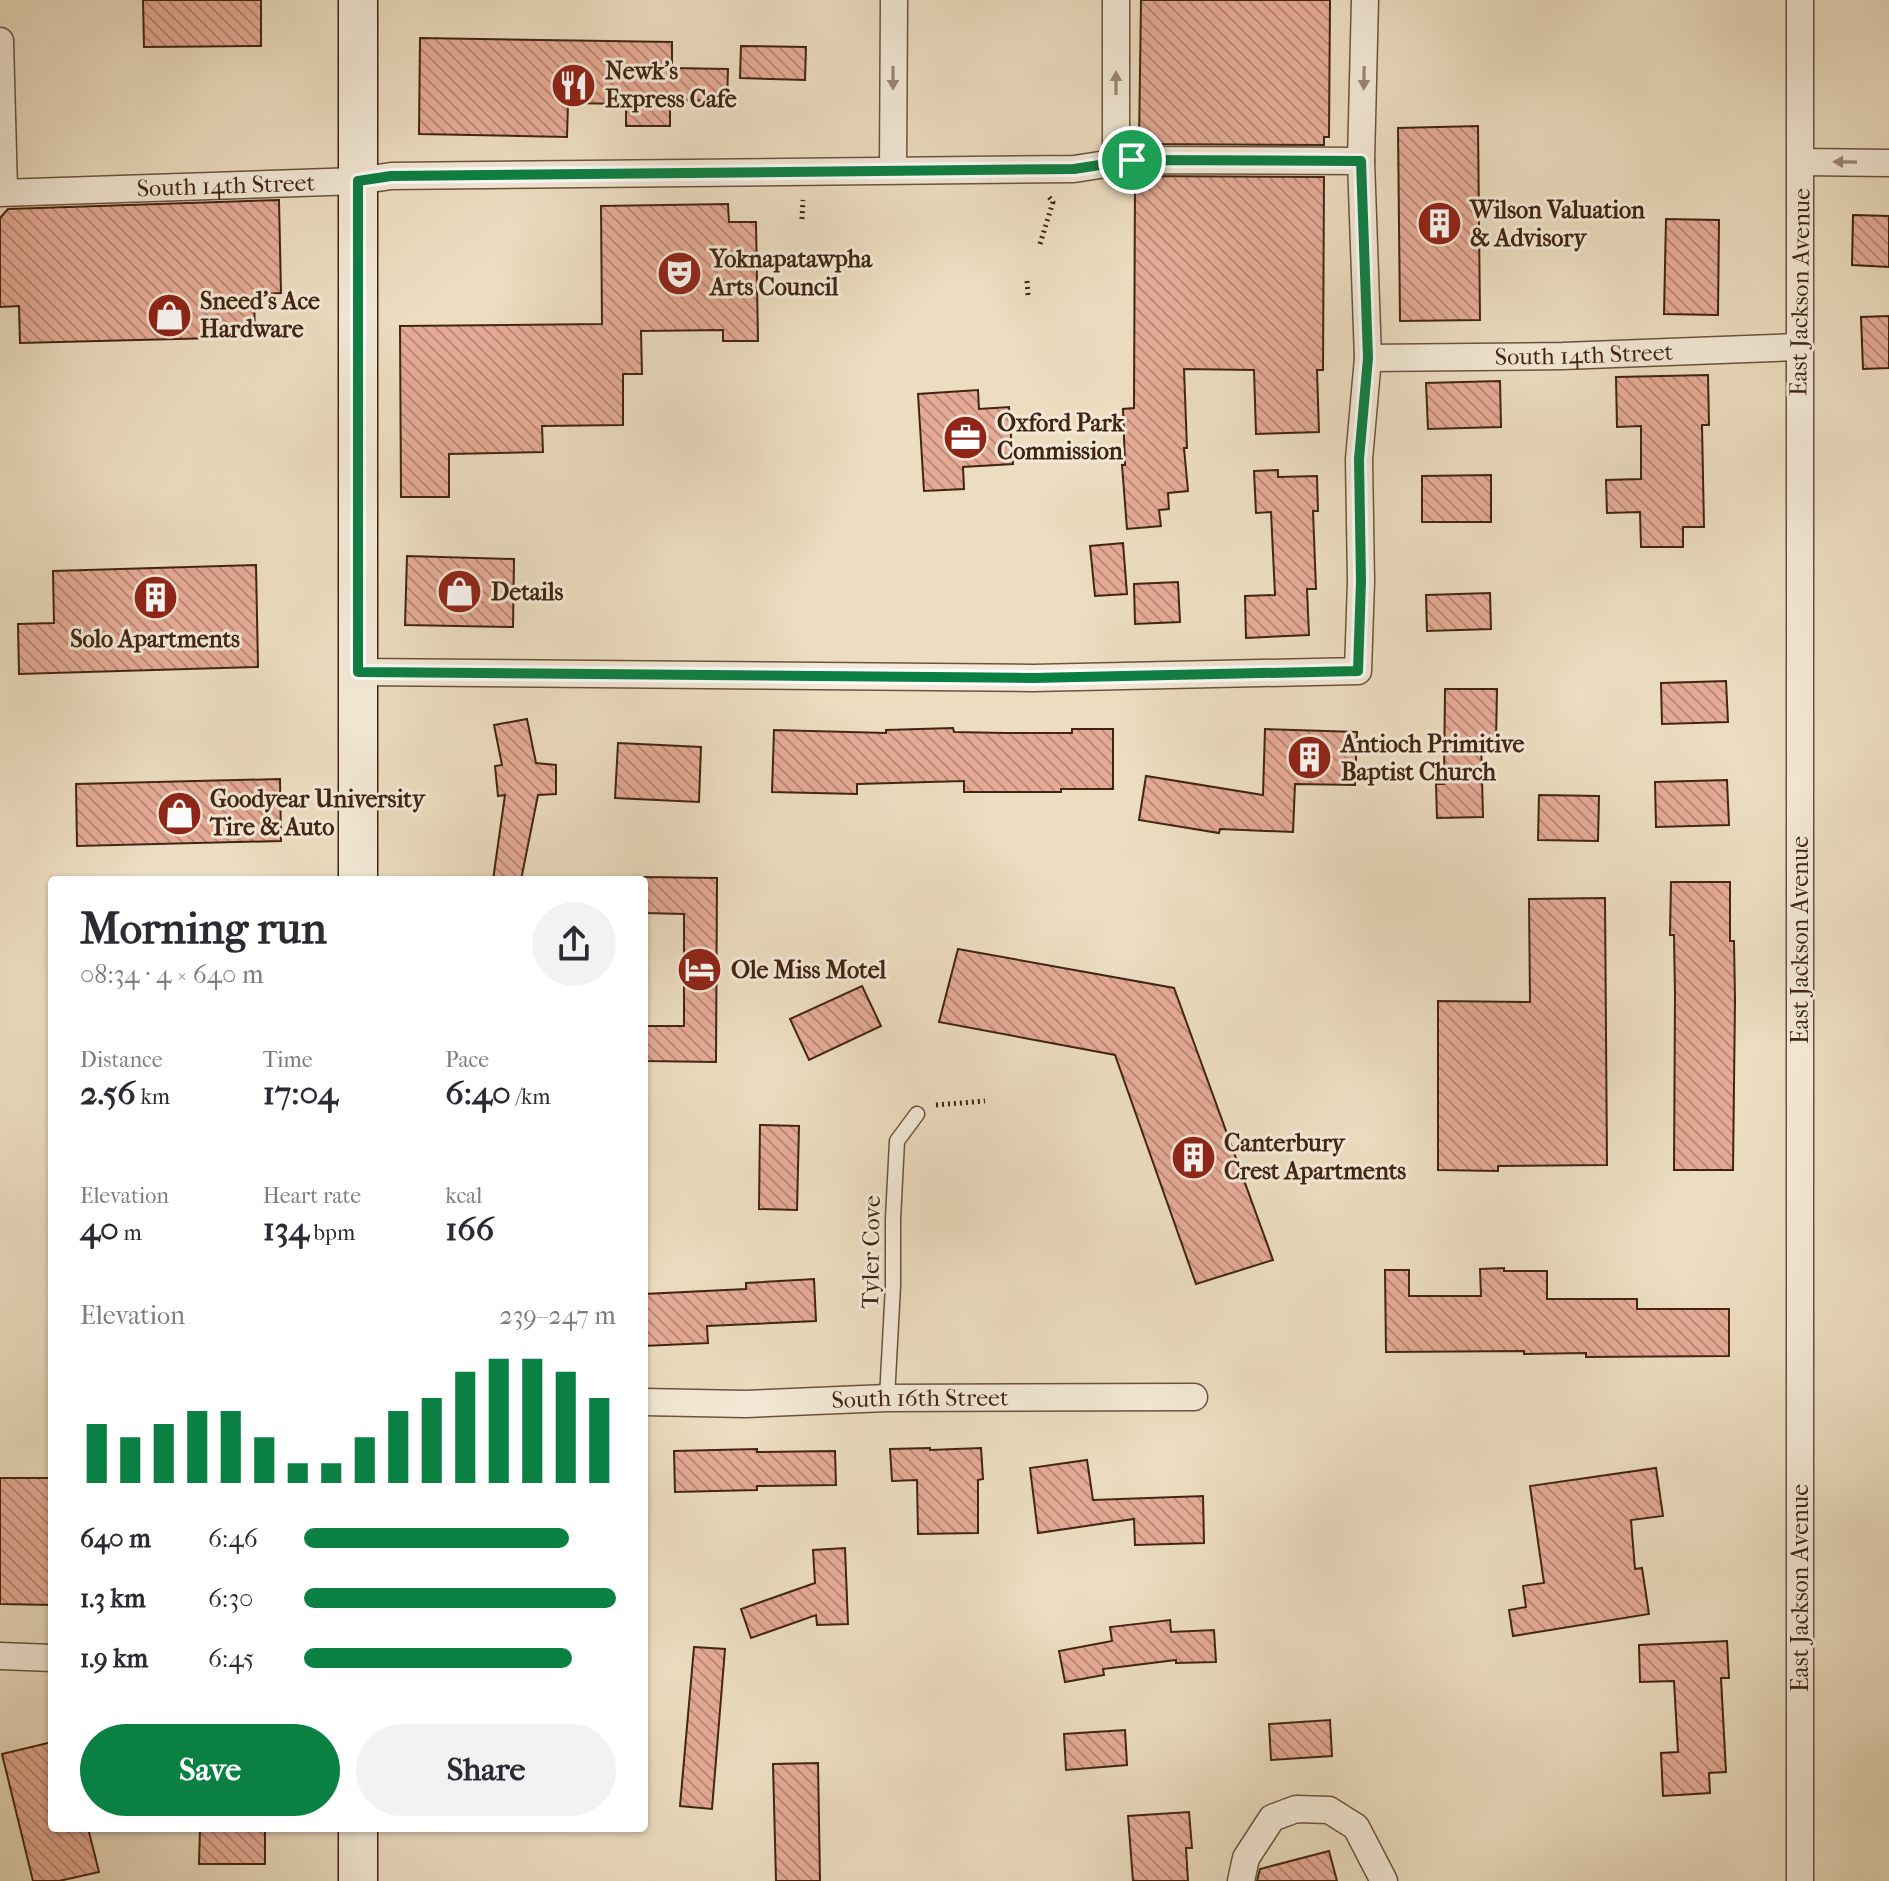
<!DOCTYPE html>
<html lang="en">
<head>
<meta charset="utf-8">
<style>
	:root { --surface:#fff; --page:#f2f2f3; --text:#2b2b33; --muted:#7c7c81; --accent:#0b8043 }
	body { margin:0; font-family:"IM FELL French Canon",serif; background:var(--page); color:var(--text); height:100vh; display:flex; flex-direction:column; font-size:30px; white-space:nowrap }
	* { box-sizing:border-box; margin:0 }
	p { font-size:26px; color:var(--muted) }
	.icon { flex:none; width:44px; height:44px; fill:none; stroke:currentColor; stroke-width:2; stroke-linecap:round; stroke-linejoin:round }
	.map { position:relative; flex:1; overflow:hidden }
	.drawer { position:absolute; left:48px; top:876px; width:600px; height:956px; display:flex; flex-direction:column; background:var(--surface); border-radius:8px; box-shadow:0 2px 6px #0004 }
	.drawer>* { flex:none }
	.pin { position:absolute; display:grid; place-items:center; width:68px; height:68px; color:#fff; margin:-34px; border:4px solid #fff; border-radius:50%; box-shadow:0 2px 8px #0007 }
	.round { display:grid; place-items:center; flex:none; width:84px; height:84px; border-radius:42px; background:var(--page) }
	.overview { display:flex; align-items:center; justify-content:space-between; height:136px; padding:0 32px }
	h1 { font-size:44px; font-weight:800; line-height:60px }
	.stats { display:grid; grid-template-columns:repeat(3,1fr); gap:12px; height:136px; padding:8px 32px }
	.stats div { display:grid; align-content:center }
	.stats b { font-size:34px; font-weight:800 }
	.stats small { font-size:22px; font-weight:400 }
	.stats p { font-size:22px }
	.chart { height:224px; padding:16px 32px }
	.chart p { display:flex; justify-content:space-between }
	.chart svg { width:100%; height:144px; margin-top:8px; stroke:var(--accent); stroke-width:6 }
	.cta { display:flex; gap:16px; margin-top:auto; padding:16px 32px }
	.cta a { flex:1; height:92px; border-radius:48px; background:var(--accent); color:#fff; font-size:32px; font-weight:800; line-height:92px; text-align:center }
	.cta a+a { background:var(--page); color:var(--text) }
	ul { padding:0 32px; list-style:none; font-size:26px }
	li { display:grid; grid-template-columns:128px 96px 1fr; align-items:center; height:60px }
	li i { height:20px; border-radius:10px; background:var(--accent) }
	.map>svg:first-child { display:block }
</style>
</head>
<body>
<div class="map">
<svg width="1889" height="1881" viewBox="0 0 1889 1881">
	<defs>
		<pattern id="building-back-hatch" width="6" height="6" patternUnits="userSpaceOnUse" patternTransform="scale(2)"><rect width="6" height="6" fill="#e6ab96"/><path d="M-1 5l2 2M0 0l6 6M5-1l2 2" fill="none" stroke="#bc8b79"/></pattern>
	</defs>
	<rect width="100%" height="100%" fill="#ecddc0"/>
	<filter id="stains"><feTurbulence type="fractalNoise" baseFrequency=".0025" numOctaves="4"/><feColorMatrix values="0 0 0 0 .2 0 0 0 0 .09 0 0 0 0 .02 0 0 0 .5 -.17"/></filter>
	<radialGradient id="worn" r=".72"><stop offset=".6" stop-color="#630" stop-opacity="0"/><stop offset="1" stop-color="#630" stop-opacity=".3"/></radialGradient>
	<path fill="url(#building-back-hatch)" stroke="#412513" stroke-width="2" d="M143,0H261V46L144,47Z
		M1141,0H1330L1329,137H1324V145L1139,144Z
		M420,38L672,42V68L728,69L727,101L670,100V126H626V104L568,103L567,137L419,134Z
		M741,46L806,47L805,80L740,78Z
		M1478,126L1480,320L1400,321L1398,128Z
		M1135,176L1324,177L1323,370H1317L1319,432L1256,434L1254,370L1184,369L1187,448H1184L1188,491L1168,493L1169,509L1159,510L1161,526L1127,529L1122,465H1125L1123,409L1134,408Z
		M279,200L281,293L254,294L255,337L20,343L19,306L0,307V218L8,209Z
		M728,204L729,222H756L758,341H723V330L641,331L642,374H623V425L542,426L543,452L449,454V497H401L400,326L602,324L601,206Z
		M1853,215L1889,216V267L1852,265Z
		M1666,219L1719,220L1718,315L1664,314Z
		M1889,316V368L1863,369L1861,317Z
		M1708,375L1709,425H1702L1704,527H1683V547H1641L1640,512L1607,513L1606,480L1641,479V426L1617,427L1616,377Z
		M1500,381L1501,427L1428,429L1426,383Z
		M978,390L979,409L1009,407L1013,464L963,467L964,489L924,491L918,394Z
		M1278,470V477L1317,476L1318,511H1313L1316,589H1307L1309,635L1246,638L1245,596L1275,595L1271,512L1256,513L1254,471Z
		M1491,475V522H1422V476Z
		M1123,543L1127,594L1095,596L1090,546Z
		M407,556L514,559L513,627L405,625Z
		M256,565L258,667L19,674L18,624L54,623L53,571Z
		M1178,582L1180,622L1135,624L1134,584Z
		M1490,593L1491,629L1427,631L1426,595Z
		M1726,681L1728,722L1662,724L1661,683Z
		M1445,689H1497L1496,741H1481L1483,817L1437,818L1436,784H1444Z
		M527,719L536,763L556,765V794L538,795L521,880H493L505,795L498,796L495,766L502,765L494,725Z
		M953,728L954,732L1005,733H1072V729H1113V789H1061V792H964V781L857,784V794L772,792L774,730L886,733V730Z
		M1265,729L1357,732L1355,785L1295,784L1293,832L1220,829L1219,833L1139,820L1146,776L1263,795Z
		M618,743L701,747L699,802L615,798Z
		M280,779L281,841L77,846L76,784Z
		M1727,780L1729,825L1656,827L1655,782Z
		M1539,795L1599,796L1598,841L1538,840Z
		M644,877L717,878L716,1062L644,1061V1026H684V914L644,913Z
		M1671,882H1730V941H1734L1735,1000L1733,1170H1674L1675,994L1674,935H1670Z
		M1605,898L1607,1165L1498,1166V1171L1438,1170V1001L1530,1002L1529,899Z
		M958,949L1174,988L1273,1260L1196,1284L1115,1055L939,1022Z
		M862,986L881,1026L809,1060L790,1019Z
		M760,1125L799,1126L797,1210L759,1209Z
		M1504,1268V1271H1547V1299H1637V1309H1729V1356L1586,1357V1353L1524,1354V1351L1386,1352L1385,1270H1409V1296H1481L1480,1269Z
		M814,1279L816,1321L707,1326L708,1343L644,1346V1294L746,1289V1283Z
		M930,1448V1450L981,1448L983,1479L978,1480V1533L918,1534L917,1480L892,1481L890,1449Z
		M757,1449V1452L835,1451L836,1485L757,1486V1490L675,1492L674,1451Z
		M1087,1460L1093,1500L1203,1496L1204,1543L1135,1545L1134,1519L1038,1533L1030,1468Z
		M1656,1468L1663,1516L1631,1520L1635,1569L1642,1568L1649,1614L1513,1636L1509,1610L1526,1607L1523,1586L1544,1583L1530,1486Z
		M0,1478H52V1605L0,1604Z
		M845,1548L848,1624L817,1625L816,1615L751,1638L741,1609L815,1583L813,1550Z
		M1170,1620L1171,1632L1214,1630L1216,1662L1176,1663V1660L1103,1669L1104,1675L1065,1682L1059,1651L1112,1641L1110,1627Z
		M1727,1641L1729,1678H1721L1726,1772L1709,1773L1710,1793L1663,1796L1661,1753L1678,1752L1674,1681L1640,1682L1639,1645Z
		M694,1647L725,1649L712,1809L680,1806Z
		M1330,1720L1332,1756L1271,1760L1269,1724Z
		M1125,1730L1127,1765L1066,1770L1064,1734Z
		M52,1742V1828H88L99,1872L59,1881H33L2,1754Z
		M818,1763L820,1881H776L773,1764Z
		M1189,1812L1192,1848H1186L1188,1881H1133L1128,1816Z
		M200,1828H265V1864H199Z
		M1329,1851L1337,1881H1257L1260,1869Z"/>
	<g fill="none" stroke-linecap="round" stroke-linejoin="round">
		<defs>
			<path id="lane" d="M887,1398L893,1286V1219L897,1141L917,1114"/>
			<g id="street">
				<path d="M1116,0V161"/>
				<path d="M0,41L4,191"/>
				<path d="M1801,162L1889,163"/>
				<path d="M893,170L894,0"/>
				<path id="s1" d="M0,193L358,181L391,176L1074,169L1132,160L1361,161"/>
				<path id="s2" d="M1368,358L1563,356L1798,347"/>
				<path d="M358,672L1033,678L1358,671L1361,581L1359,459L1368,358L1361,161L1365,0"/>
				<path id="s3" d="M644,1402L746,1404L887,1398L1194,1397"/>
				<path d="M0,1656L52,1658"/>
				<path d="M1241,1881L1246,1858L1272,1818L1296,1809L1329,1810L1356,1827L1384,1881"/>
				<path d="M1800,1881V0"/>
			</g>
			<path id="secondary" d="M358,880V0
				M358,1828V1881"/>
		</defs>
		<use href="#lane" stroke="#6c533e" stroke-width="17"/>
		<use href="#street" stroke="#6c533e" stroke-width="29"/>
		<use href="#secondary" stroke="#412513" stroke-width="41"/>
		<path stroke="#412513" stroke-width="5" stroke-dasharray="2 4" stroke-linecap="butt" d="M802,219L803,200
			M1040,244L1053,202L1049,197
			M1027,281L1028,295
			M936,1105L985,1101"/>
		<use href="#lane" stroke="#f3e9d6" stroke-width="14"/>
		<use href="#street" stroke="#f3e9d6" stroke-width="26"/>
		<use href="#secondary" stroke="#f3e9d6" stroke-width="38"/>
	</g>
	<defs><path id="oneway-solid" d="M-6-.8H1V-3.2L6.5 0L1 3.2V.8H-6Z" transform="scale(2)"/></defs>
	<g fill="#9a8774">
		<use href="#oneway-solid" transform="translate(893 78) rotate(90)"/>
		<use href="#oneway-solid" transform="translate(1364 78) rotate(91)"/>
		<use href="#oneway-solid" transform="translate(1116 83) rotate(-90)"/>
		<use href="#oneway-solid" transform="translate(1845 162) rotate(-179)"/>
	</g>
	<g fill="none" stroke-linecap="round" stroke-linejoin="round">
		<defs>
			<path id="route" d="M1132,160L1361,161L1368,358L1359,459L1361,581L1358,671L1033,678L358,672V181L391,176L1074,169Z"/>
		</defs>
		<use href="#route" stroke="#fff" stroke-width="16"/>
		<use href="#route" stroke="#0b8043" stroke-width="10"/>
	</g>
	<defs>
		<symbol id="restaurant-disc" viewBox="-11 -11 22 22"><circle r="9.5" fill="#8f2418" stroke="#f3e9d6"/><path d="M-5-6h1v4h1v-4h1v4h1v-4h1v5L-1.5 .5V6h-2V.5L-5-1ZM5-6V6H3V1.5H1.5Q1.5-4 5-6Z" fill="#fff"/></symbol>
		<symbol id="building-disc" viewBox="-11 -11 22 22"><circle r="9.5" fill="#8f2418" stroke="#f3e9d6"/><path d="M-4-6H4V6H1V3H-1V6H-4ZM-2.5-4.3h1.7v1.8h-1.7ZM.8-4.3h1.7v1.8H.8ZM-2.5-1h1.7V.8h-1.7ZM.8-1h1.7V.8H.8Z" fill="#fff"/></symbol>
		<symbol id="theatre-disc" viewBox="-11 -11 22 22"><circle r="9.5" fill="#8f2418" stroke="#f3e9d6"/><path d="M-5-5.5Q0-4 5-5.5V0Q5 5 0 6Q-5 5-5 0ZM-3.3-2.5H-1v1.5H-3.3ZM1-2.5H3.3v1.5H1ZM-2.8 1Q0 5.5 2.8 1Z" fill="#fff"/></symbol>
		<symbol id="shop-disc" viewBox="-11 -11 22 22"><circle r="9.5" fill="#8f2418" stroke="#f3e9d6"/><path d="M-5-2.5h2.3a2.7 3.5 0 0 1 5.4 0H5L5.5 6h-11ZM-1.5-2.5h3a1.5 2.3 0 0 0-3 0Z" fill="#fff"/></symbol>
		<symbol id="office-disc" viewBox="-11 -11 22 22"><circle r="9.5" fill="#8f2418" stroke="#f3e9d6"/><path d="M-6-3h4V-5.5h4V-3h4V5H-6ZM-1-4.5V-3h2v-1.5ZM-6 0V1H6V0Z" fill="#fff"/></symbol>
		<symbol id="hotel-disc" viewBox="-11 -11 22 22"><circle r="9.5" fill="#8f2418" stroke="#f3e9d6"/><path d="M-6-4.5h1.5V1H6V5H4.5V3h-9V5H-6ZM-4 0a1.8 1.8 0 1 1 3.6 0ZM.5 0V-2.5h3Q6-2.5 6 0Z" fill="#fff"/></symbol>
	</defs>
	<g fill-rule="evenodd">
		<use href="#restaurant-disc" x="548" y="60" width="51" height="51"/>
		<use href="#building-disc" x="1414" y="198" width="51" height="51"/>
		<use href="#theatre-disc" x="654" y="248" width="51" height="51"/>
		<use href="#shop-disc" x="144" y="290" width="51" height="51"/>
		<use href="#office-disc" x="940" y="412" width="51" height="51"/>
		<use href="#shop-disc" x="434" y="566" width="51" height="51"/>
		<use href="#building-disc" x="130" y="572" width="51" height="51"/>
		<use href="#building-disc" x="1284" y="732" width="51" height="51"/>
		<use href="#shop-disc" x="154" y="788" width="51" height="51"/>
		<use href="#hotel-disc" x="674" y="944" width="51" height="51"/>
		<use href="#building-disc" x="1168" y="1132" width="51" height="51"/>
	</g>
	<g text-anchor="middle" stroke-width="6" stroke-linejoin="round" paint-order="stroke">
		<g font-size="24" font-weight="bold" fill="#412513" stroke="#f3e9d6" text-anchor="start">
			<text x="605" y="79">Newk's<tspan x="605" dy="28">Express Cafe</tspan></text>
			<text x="1470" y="218">Wilson Valuation<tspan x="1470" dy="28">&amp; Advisory</tspan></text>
			<text x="710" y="267">Yoknapatawpha<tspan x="710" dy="28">Arts Council</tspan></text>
			<text x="200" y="309">Sneed's Ace<tspan x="200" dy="28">Hardware</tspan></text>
			<text x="997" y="431">Oxford Park<tspan x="997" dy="28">Commission</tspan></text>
			<text x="491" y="600">Details</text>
			<text x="155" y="647" text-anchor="middle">Solo Apartments</text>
			<text x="1341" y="752">Antioch Primitive<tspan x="1341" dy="28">Baptist Church</tspan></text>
			<text x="210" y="807">Goodyear University<tspan x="210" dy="28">Tire &amp; Auto</tspan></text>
			<text x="731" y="978">Ole Miss Motel</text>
			<text x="1224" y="1151">Canterbury<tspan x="1224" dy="28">Crest Apartments</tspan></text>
		</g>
		<g font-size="24" fill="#412513" stroke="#f3e9d6">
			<text dy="8" stroke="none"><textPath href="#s1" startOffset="226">South 14th Street</textPath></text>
			<text transform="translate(1800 292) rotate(-89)" y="8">East Jackson Avenue</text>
			<text dy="8" stroke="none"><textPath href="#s2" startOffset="216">South 14th Street</textPath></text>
			<text transform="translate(1800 940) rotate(-90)" y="8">East Jackson Avenue</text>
			<text transform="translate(871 1252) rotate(-89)" y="8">Tyler Cove</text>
			<text dy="8" stroke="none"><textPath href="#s3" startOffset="276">South 16th Street</textPath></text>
			<text transform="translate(1800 1588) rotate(-90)" y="8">East Jackson Avenue</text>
		</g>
	</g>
	<rect width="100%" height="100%" filter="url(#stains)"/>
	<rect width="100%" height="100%" fill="url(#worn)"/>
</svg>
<div class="pin" style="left:1132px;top:160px;background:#1e9e55"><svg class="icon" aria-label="arrive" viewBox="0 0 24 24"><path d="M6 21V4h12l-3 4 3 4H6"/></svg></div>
<section class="drawer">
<div class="overview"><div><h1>Morning run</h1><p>08:34 · 4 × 640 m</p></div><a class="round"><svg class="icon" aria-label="share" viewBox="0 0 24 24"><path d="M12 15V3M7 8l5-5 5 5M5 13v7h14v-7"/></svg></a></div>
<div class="stats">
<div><p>Distance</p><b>2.56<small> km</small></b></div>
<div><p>Time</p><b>17:04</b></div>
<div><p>Pace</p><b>6:40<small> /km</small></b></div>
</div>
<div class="stats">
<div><p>Elevation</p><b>40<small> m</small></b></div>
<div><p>Heart rate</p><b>134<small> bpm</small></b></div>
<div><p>kcal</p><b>166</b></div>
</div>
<div class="chart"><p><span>Elevation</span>239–247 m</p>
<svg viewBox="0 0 160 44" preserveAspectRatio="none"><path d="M5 44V26M15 44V30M25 44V26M35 44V22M45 44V22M55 44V30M65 44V38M75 44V38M85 44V30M95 44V22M105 44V18M115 44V10M125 44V6M135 44V6M145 44V10M155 44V18"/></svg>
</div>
<ul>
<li><b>640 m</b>6:46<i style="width:85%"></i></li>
<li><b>1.3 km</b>6:30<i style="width:100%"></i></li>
<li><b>1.9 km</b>6:45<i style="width:86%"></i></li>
</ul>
<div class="cta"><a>Save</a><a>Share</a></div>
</section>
</div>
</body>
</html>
